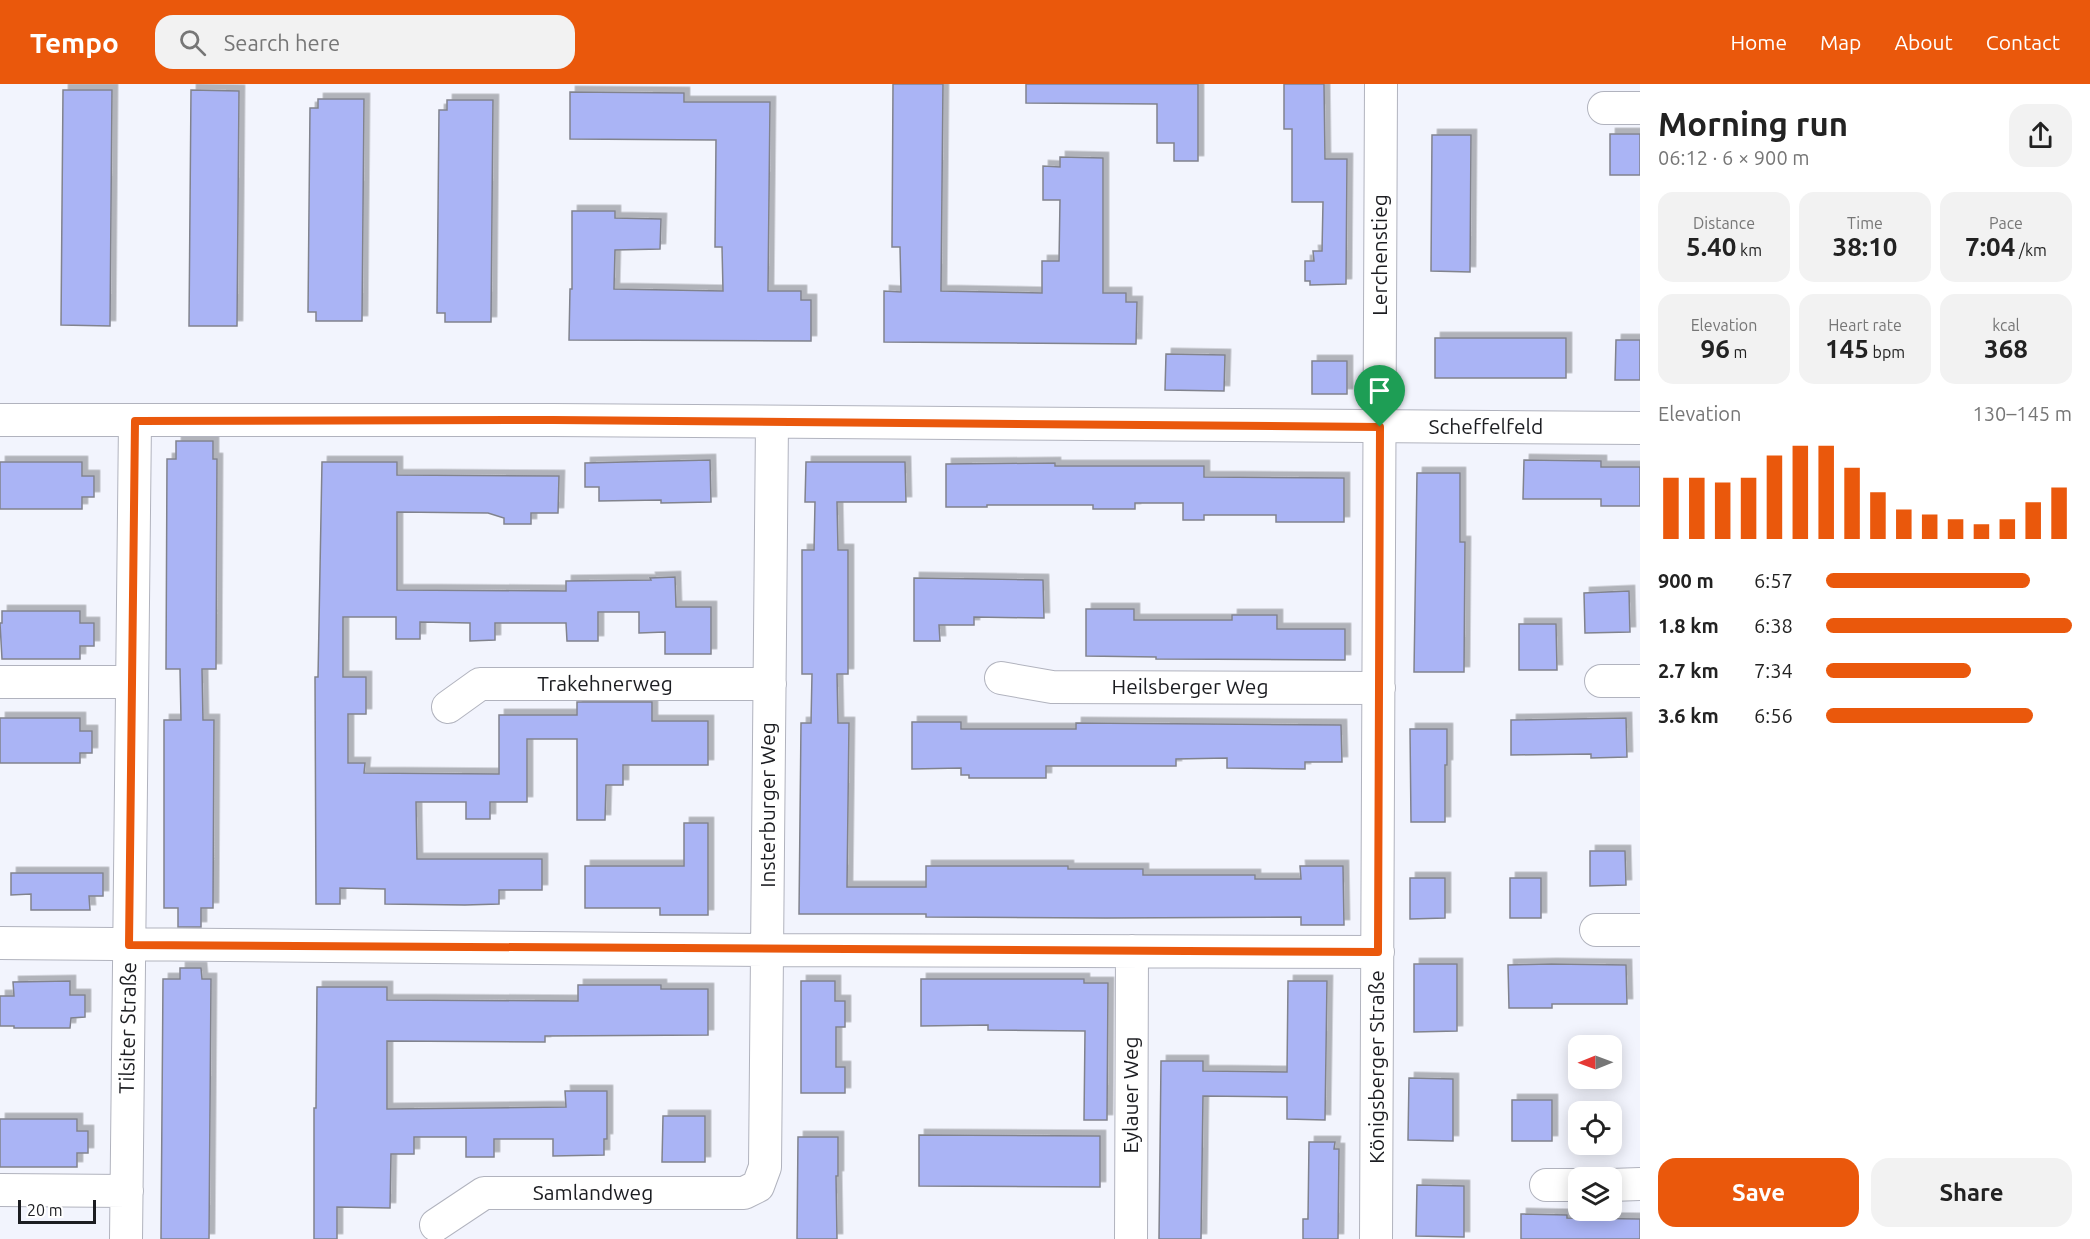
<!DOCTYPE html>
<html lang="en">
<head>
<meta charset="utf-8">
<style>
	:root { --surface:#fff; --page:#f2f2f2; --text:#222; --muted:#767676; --accent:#ea580c }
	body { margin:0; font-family:Ubuntu,sans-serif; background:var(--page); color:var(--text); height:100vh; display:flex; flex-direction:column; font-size:22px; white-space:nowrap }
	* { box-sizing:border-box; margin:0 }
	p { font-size:20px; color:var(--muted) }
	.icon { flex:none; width:33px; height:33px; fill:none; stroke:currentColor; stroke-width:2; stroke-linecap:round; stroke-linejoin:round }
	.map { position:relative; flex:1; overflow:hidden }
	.sheet { display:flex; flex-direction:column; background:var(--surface); width:450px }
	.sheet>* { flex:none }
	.needle { width:39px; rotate:269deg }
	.controls { position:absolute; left:1568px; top:951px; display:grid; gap:12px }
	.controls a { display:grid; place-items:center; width:54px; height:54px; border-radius:12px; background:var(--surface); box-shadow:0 3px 15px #0003; font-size:30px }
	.scale { position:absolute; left:18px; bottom:15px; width:78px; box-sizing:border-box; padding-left:6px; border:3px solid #1c1d21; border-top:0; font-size:16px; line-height:21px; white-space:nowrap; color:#1c1d21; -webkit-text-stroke:4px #fff; paint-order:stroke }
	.pin { position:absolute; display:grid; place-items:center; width:51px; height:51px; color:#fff; margin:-62px -26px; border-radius:50% 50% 50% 0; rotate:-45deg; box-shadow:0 0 6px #0007 }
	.pin .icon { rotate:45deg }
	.round { display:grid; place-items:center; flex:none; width:63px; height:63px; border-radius:18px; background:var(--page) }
	.overview { display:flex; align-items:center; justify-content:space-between; height:102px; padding:0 18px }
	h1 { font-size:33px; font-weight:700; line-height:45px }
	.figures { display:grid; grid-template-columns:repeat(3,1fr); gap:9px; height:102px; padding:6px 18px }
	.figures div { display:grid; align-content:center; border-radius:15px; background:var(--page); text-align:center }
	.figures b { font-size:26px; font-weight:700 }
	.figures small { font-size:16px; font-weight:400 }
	.figures p { font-size:16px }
	.chart { height:168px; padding:12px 18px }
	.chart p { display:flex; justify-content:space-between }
	.chart svg { width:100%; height:108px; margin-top:6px; stroke:var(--accent); stroke-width:6 }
	.action { display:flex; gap:12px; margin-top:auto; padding:12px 18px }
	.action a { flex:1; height:69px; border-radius:18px; background:var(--accent); color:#fff; font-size:24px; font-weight:700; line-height:69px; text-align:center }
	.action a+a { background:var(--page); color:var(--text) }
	ul { padding:0 18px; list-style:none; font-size:20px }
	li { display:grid; grid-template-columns:96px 72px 1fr; align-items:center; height:45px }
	li i { height:15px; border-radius:8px; background:var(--accent) }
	header { display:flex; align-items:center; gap:36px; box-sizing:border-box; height:84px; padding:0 30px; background:var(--accent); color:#fff }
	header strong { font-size:28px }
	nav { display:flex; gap:33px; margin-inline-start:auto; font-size:21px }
	.search { width:420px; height:54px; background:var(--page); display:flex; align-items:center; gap:15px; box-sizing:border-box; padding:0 21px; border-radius:18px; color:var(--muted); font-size:22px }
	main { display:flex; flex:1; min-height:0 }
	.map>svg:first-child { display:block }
</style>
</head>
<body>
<header>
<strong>Tempo</strong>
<div class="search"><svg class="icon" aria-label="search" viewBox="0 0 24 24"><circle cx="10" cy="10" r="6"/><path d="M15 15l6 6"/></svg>Search here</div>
<nav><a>Home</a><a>Map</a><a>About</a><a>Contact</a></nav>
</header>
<main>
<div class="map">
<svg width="1640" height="1155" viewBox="0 0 1640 1155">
	<defs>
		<filter id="shadow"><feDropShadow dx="5.5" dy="-5.5" stdDeviation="0" flood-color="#0004"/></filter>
	</defs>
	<rect width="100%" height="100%" fill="#f2f4fd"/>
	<path fill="#aab4f5" stroke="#81838d" stroke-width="1.5" filter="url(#shadow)" d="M893,0H943L941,207L1042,209V177H1059L1060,116H1043V82L1060,83V73L1103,74V209H1126V218H1137L1136,260L884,258V207L901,208L900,163H892Z
		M1026,0H1198V77H1174V59H1157V20L1026,19Z
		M1284,0H1324L1325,75H1347L1346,200L1310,201V197H1305V177H1314L1313,167H1322L1323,118H1292V45H1284Z
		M63,6H112L110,242L61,241Z
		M191,6L239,7L237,242H189Z
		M570,8L684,9V18H770L768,207H801V216H811V257L569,256L570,205H572V127H615V134L661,135L660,165L615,166L614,205L723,207L722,163H715L716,56L570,55Z
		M318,15H364L362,237H316V228H308L310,24H318Z
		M447,16H493L491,238H445V229H437L439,26H447Z
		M1610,50H1640V91H1610Z
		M1432,51H1471L1470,188L1431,187Z
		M1435,254H1566V294H1435Z
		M1616,256H1640V296H1615Z
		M1166,270L1225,271L1224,307L1165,306Z
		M1312,277H1347V310H1312Z
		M176,357H213V375H217L216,585H202L203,636H214L213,824H201V843H178V824H164V636H181L180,585H166L167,375H176Z
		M710,376L711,418L661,419V416L599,417V403H585V379Z
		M1524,376L1601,377V383H1640V422H1601V415H1523Z
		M0,378H82V392H94V413H82V425H0Z
		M322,378H397V391L559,392L558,429H531V440H504V434L488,429L397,428V506L566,507V497L651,496L650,494L675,493L676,523H711V570H665V548L639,549V528H598V557H567L566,539H495V556L470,557V539L420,538V555H396V533H343V593H366V630H348V679H365L364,689L499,690V631H577V618H652V637H708V681H623V701H606L605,736H577V655H527V718H490V735H466V718H416L417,775H542V806H499V820L465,821L385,820V805L340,804V820H316L315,593H318Z
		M806,378H905L906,418H837L838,466H848V590H837L838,639H849L847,803H926V782H1068V785H1143V791H1255V795H1301L1300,782H1343L1344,841H1301V833L1106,834L926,833V830H799L801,639H811L812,590H802V466H814L815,418H805Z
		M1055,379V382H1204V393L1344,394V438H1276V431H1204V436H1183V419H1135V425H1093V421H987V423H946V380Z
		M1417,389H1460V458H1465L1464,588H1414Z
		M914,494L1043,496L1044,534L974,533V541H939L940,557H914Z
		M1629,507L1630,548L1585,549L1584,509Z
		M1086,525H1134V536H1232V531H1277V545H1345V576L1156,575V573L1086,572Z
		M2,527H80V539H94V562H80V575H2L0,539H2Z
		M1519,540H1556L1557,586H1519Z
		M0,634H80V647H92V669H80V679H0Z
		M1626,634L1627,673L1591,674V670L1511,671V636Z
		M912,638H961V645H1076V639L1341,641L1342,678H1305V685L1227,684V674L1176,675V682H1046V694H969V691H961V684L912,685Z
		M1410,645H1447V681H1445V738H1411Z
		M684,739H708V831H660V824H585V782H684Z
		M1590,767H1625L1626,801L1590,802Z
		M11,789H103V812H89L90,826H31V810L11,811Z
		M1410,794H1445V834L1410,835Z
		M1510,794H1541V834H1510Z
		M1414,880H1457V947L1414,948Z
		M1551,880L1626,881L1627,920H1552V924H1509L1508,881Z
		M180,884H201L202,895H211L209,1155H161L163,895H180Z
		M921,895H1084V899H1108L1107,1036H1084L1085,947L988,946V941L921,942Z
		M70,897V911H85V933L71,934L70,944H14V942H0V912H14L13,898Z
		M801,897H835V917H845V943H836V983H845V1009H801Z
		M1288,897H1327L1325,1036L1287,1035V1013L1203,1012L1201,1155H1159L1161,977H1203V987L1287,988Z
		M578,901H661V905H708V951L545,952V958L387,957V1025L566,1023L565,1007H607V1055H604V1071L553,1072V1055H494V1073H466V1053H414V1070H391L390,1124L337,1123V1155H314V1024H316L317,903H387V916L578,917Z
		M1409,994L1453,995V1057L1408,1056Z
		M1512,1016H1552V1057H1512Z
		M663,1032H705V1078H662Z
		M0,1035H77V1047H88V1069H77V1083H0Z
		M919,1051L1100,1052V1103L919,1102Z
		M798,1053H838V1092H836L837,1155H797Z
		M1309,1058H1335L1334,1065H1339L1338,1155H1303V1135H1308Z
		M1417,1101L1464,1102V1153L1416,1152Z
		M1521,1130L1567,1131V1134L1640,1135V1155H1521Z"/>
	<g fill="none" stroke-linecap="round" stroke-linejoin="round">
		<defs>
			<path id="minor" d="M1604,24H1640
				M0,336H553L1640,344
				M1001,594L1052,603L1379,604
				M1601,597H1640
				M0,598H132
				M448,623L480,600H770
				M1596,846H1640
				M0,859L767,866L1378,868
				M1546,1101H1578
				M1611,1101L1640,1100
				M0,1106L127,1107
				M436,1141L484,1109H744L758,1102L765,1083L772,338
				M126,1155L135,337
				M1131,1155L1132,867
				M1376,1155L1381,0"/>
		</defs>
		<use href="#minor" stroke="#b1b3be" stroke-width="34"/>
		<use href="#minor" stroke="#fff" stroke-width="32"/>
	</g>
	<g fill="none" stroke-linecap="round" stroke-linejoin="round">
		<defs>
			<path id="route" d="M553,336L1380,343L1378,868L129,861L135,337Z"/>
		</defs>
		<use href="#route" stroke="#fff" stroke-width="12"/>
		<use href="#route" stroke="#ea580c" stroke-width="8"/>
	</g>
	<g text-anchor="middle" stroke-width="6" stroke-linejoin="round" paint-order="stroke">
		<g font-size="21" fill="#1c1d21" stroke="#fff">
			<text transform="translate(1380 171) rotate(-90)" y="7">Lerchenstieg</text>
			<text x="1486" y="350">Scheffelfeld</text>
			<text x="605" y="607">Trakehnerweg</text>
			<text x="1190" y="610">Heilsberger Weg</text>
			<text transform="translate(768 721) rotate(-90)" y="7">Insterburger Weg</text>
			<text transform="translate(128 944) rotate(-89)" y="7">Tilsiter Straße</text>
			<text transform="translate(1377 983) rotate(-90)" y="7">Königsberger Straße</text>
			<text transform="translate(1131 1011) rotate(-90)" y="7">Eylauer Weg</text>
			<text x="593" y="1116">Samlandweg</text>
		</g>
	</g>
</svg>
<div class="controls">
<a><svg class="needle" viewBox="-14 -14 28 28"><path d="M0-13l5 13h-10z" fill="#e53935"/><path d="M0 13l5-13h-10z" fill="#767676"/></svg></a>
<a><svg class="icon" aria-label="locate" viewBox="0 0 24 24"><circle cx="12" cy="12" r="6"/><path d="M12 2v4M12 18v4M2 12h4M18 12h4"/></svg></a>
<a><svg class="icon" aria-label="layers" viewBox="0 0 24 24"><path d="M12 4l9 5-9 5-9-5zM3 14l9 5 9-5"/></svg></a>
</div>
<div class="scale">20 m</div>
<div class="pin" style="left:1380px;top:343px;background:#1e9e55"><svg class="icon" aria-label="arrive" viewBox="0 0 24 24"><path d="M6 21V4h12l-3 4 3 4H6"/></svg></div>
</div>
<section class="sheet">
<div class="overview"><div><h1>Morning run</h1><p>06:12 · 6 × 900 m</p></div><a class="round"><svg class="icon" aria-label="share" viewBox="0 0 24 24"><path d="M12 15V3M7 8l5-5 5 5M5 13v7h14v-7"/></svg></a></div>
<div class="figures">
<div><p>Distance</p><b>5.40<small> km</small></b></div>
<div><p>Time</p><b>38:10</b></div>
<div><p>Pace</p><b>7:04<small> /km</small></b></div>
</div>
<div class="figures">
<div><p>Elevation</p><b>96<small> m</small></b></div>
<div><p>Heart rate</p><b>145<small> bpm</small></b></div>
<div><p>kcal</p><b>368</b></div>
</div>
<div class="chart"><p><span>Elevation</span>130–145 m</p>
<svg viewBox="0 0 160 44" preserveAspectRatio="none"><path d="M5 44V19M15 44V19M25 44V21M35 44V19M45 44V10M55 44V6M65 44V6M75 44V15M85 44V25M95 44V32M105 44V34M115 44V36M125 44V38M135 44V36M145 44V29M155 44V23"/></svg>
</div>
<ul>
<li><b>900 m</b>6:57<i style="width:83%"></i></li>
<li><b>1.8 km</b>6:38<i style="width:100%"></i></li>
<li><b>2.7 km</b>7:34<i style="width:59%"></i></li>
<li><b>3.6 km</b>6:56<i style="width:84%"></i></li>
</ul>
<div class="action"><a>Save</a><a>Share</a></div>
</section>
</main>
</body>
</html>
